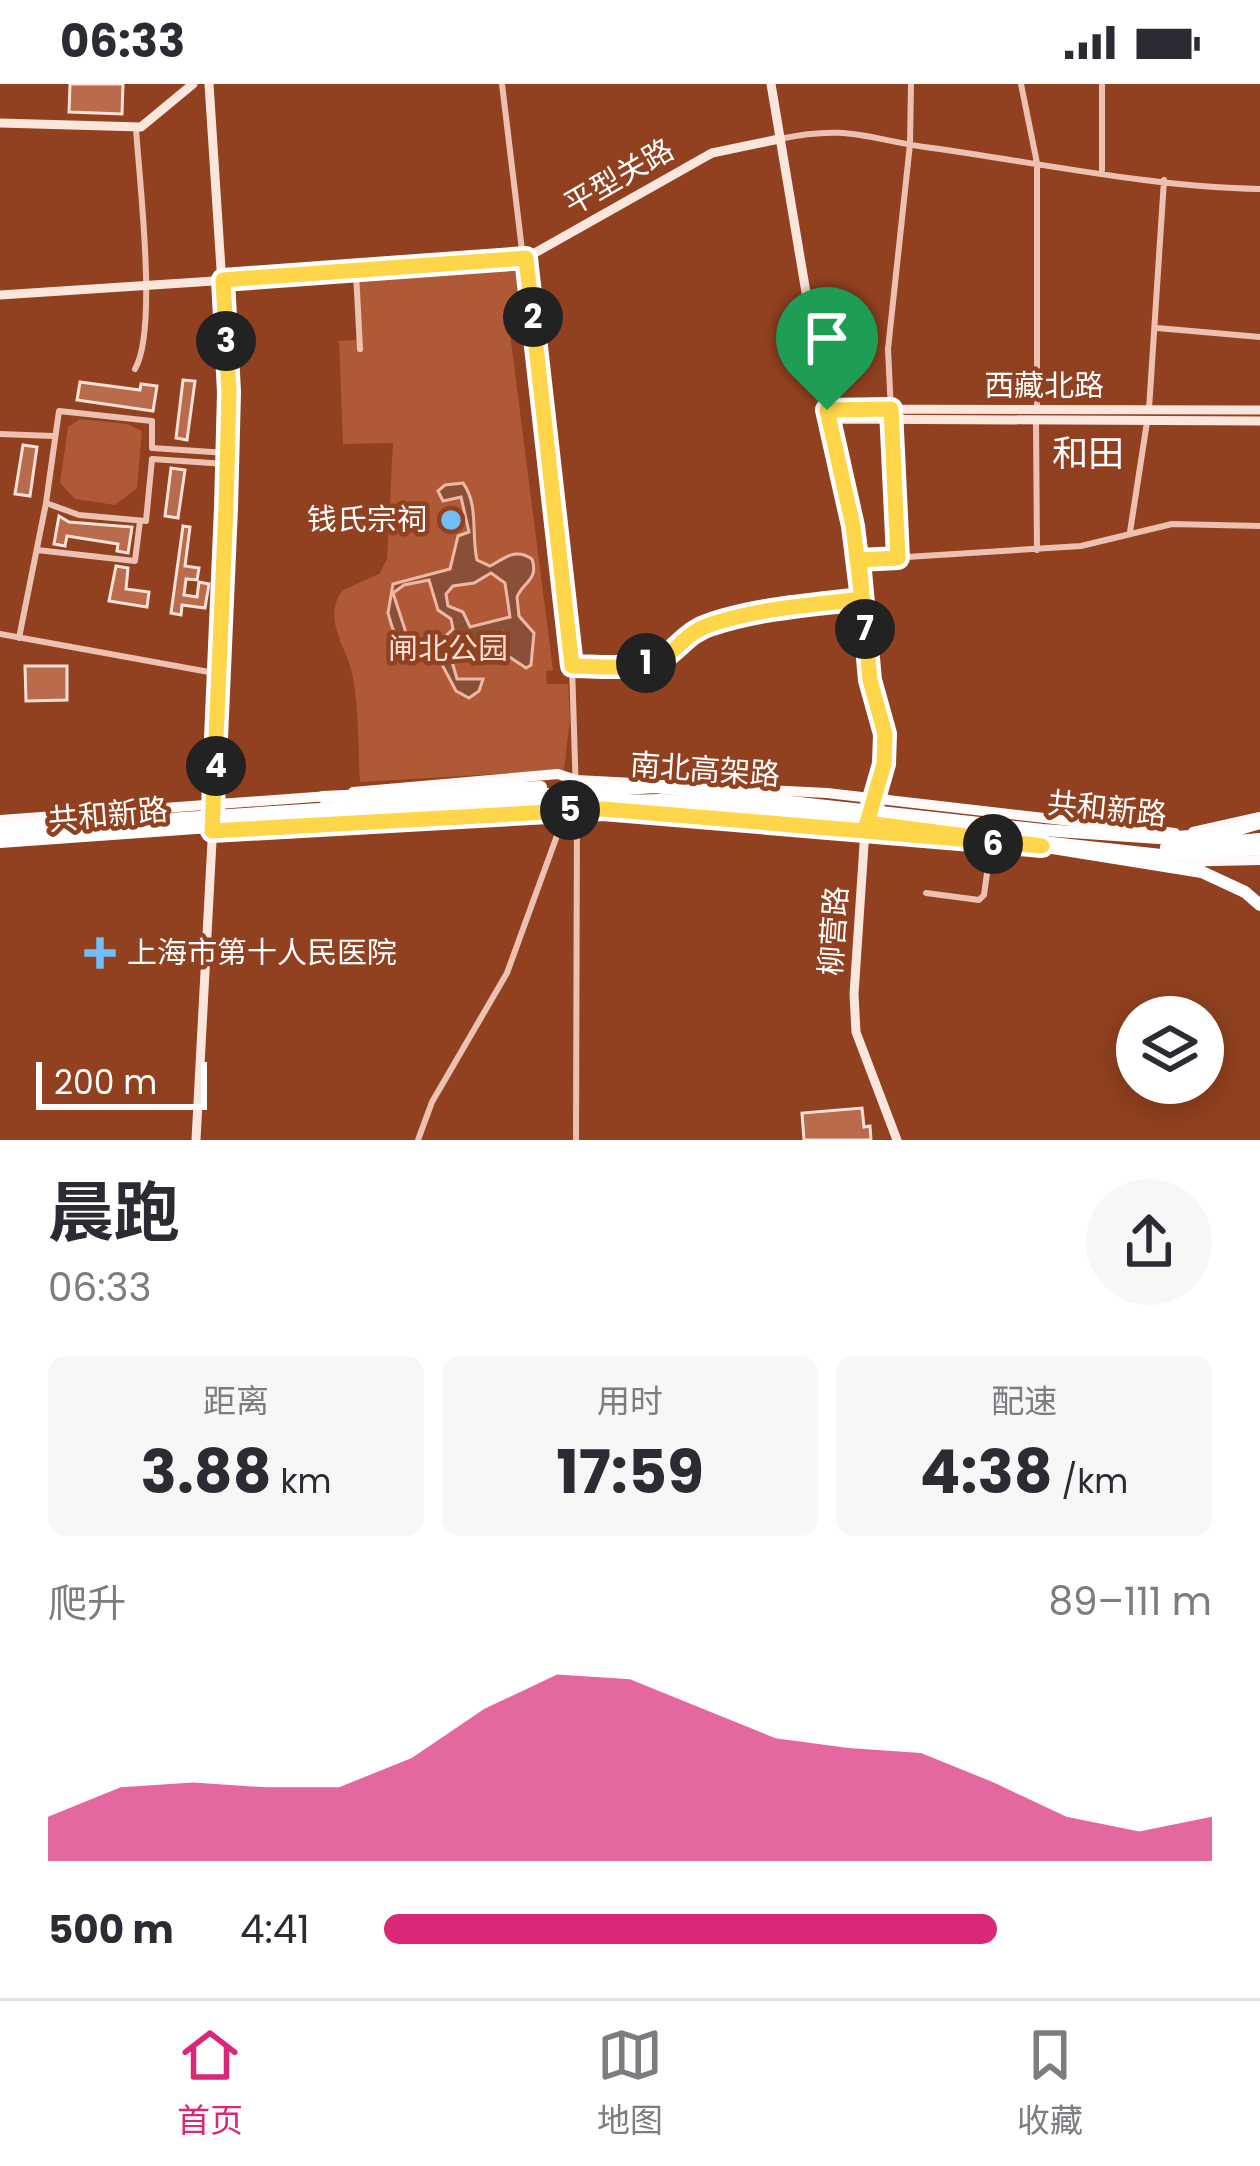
<!DOCTYPE html>
<html lang="zh">
<head>
<meta charset="utf-8">
<style>
	:root { --surface:#fff; --page:#f7f7f7; --text:#2b2b33; --muted:#7c7c81; --line:#e1e1e2; --accent:#db2777 }
	body { margin:0; font-family:Poppins,"Noto Sans SC",sans-serif; background:var(--page); color:var(--text); height:100vh; display:flex; flex-direction:column; font-size:45px; white-space:nowrap }
	* { box-sizing:border-box; margin:0 }
	p { font-size:39px; color:var(--muted) }
	.icon { flex:none; width:66px; height:66px; fill:none; stroke:currentColor; stroke-width:2; stroke-linecap:round; stroke-linejoin:round }
	.map { position:relative; height:1056px; overflow:hidden }
	.details { display:flex; flex-direction:column; background:var(--surface); flex:1 }
	.details>* { flex:none }
	.controls { position:absolute; left:1116px; top:912px; display:grid; gap:24px }
	.controls a { display:grid; place-items:center; width:108px; height:108px; border-radius:50%; background:var(--surface); box-shadow:0 6px 30px #0003; font-size:60px }
	.scale { position:absolute; left:36px; bottom:30px; width:171px; box-sizing:border-box; padding-left:12px; border:6px solid #fff; border-top:0; font-size:33px; line-height:42px; white-space:nowrap; color:#fff; -webkit-text-stroke:9px #91411f; paint-order:stroke }
	.pin { position:absolute; display:grid; place-items:center; width:102px; height:102px; color:#fff; margin:-123px -51px; border-radius:50% 50% 50% 0; rotate:-45deg; box-shadow:0 0 12px #0007 }
	.pin .icon { rotate:45deg }
	.km { position:absolute; width:60px; height:60px; margin:-30px; border-radius:50%; background:#222; color:#fff; font-size:33px; line-height:60px; text-align:center }
	.round { display:grid; place-items:center; flex:none; width:126px; height:126px; border-radius:63px; background:var(--page) }
	.headline { display:flex; align-items:center; justify-content:space-between; height:204px; padding:0 48px }
	h1 { font-size:66px; font-weight:700; line-height:90px }
	.metrics { display:grid; grid-template-columns:repeat(3,1fr); gap:18px; height:204px; padding:12px 48px }
	.metrics div { display:grid; align-content:center; border-radius:18px; background:var(--page); text-align:center }
	.metrics b { font-size:60px; font-weight:700 }
	.metrics small { font-size:33px; font-weight:400 }
	.metrics p { font-size:33px }
	.chart { height:336px; padding:24px 48px }
	.chart p { display:flex; justify-content:space-between }
	.chart svg { width:100%; height:216px; margin-top:12px; fill:var(--accent); opacity:.7 }
	ul { padding:0 48px; list-style:none; font-size:39px }
	li { display:grid; grid-template-columns:192px 144px 1fr; align-items:center; height:90px }
	li i { height:30px; border-radius:15px; background:var(--accent) }
	.status { display:flex; justify-content:space-between; align-items:center; height:84px; padding:0 60px; background:var(--surface); direction:ltr }
	.status svg { height:33px; fill:currentColor }
	.menu { display:flex; justify-content:space-around; align-items:center; height:168px; border-top:3px solid var(--line); background:var(--surface); font-size:33px; color:var(--muted) }
	.menu a { display:grid; justify-items:center; gap:6px }
	.menu .on { color:var(--accent) }
	.map>svg:first-child { display:block }
</style>
</head>
<body>
<div class="status"><b>06:33</b><svg viewBox="0 0 49 12"><path d="M0 12V9h3v3zM5 12V6h3v6zM10 12V3h3v9zM15 12V0h3v12zM26 1h20v11H26zM47 4h2v5h-2z"/></svg></div>
<div class="map">
<svg width="1260" height="1056" viewBox="0 0 1260 1056">
	<rect width="100%" height="100%" fill="#91411f"/>
	<path fill="#b05937" d="M516,181L523,232L508,234L553,586L546,587L547,600H568L570,634L564,686L360,698C358,664 359,628 353,594C349,565 320,535 343,506L379,490L387,475L393,359L343,360L339,257L357,256L355,194Z
		M80,335L127,340L142,347L137,404L115,421L75,415L60,399L68,343Z"/>
	<path fill="#8a5037" stroke="#efb8a4" stroke-width="3" fill-rule="evenodd" d="M463,399C479,421 471,450 477,476L490,482C504,475 515,463 532,475C539,496 523,498 517,513L519,532L534,549L531,581L526,584L508,572L503,548L467,561L454,558L449,567L457,595H483L479,607L469,614L456,607L436,569L406,572C399,564 391,541 388,529L393,500L450,485L458,452L469,448L461,413L443,417L438,407L445,401ZM491,489L505,499L510,533L470,543L463,528L448,522L446,510L453,502L474,499ZM429,496L438,526L451,535L453,545L437,560L415,561L408,555L393,509L404,501Z"/>
	<path fill="#ba6b4c" stroke="#fae0d6" stroke-width="3" d="M70,0H123L122,30L69,28Z
		M183,296L195,297L187,356L176,354Z
		M80,298L140,306L141,300L157,302L153,327L77,316Z
		M23,361L37,363L30,412L15,410Z
		M171,384L185,386L178,434L165,432Z
		M59,432L69,438L132,443L128,469L117,467L118,460L67,452L65,462L54,460Z
		M183,442L190,443L185,482L199,484L197,496L186,495L184,511L197,513L199,498L209,500L205,524L182,521L181,531L171,529Z
		M116,482L128,484L126,505L149,508L147,523L109,517Z
		M25,582H67V616L26,617Z
		M862,1024L864,1043L870,1042L871,1056H804L802,1029Z"/>
	<g fill="none" stroke-linecap="round" stroke-linejoin="round">
		<path stroke="#edc1b1" stroke-width="6" d="M502,0L572,582L576,710
			M1021,0L1037,79V324
			M1102,0V86
			M779,55C851,40 865,55 932,64C1040,79 1151,103 1260,105
			M356,188L360,265
			M1157,244L1260,253
			M135,285C158,246 139,95 136,44
			M1149,325L1164,96
			M1036,337L1037,466
			M0,350L53,352
			M226,380L152,375L146,437L79,431L46,419L59,327L152,337V364L227,369
			M1130,448L1147,338
			M37,466L135,477L140,437
			M898,474L888,265L910,60L911,0
			M859,476L1081,462L1172,440L1260,442
			M0,550L220,590
			M19,554L46,419
			M572,582L655,578L710,540L757,527L862,515
			M926,809L979,816L984,811L991,760
			M418,1056L432,1018L507,889L566,727
			M576,1056L577,724"/>
		<path stroke="#fae6dd" stroke-width="9" d="M771,0L818,280L856,460L870,595L885,650L884,679L871,717
			M0,39L141,43L193,0
			M0,211L506,178L526,174L712,69L779,55
			M827,325L1260,326
			M829,335L1260,337
			M865,746L854,910L856,948L897,1056
			M196,1056L217,664L229,308L209,0"/>
		<path stroke="#fffaf7" stroke-width="10" d="M353,708L558,690L576,696L827,709L1175,749
			M692,731L996,760
			M0,736L329,712
			M386,736L566,726L655,728
			M1193,748L1260,733
			M1169,778L1260,776"/>
		<path stroke="#fff" stroke-width="12" d="M323,713L541,703
			M651,728L697,727
			M1222,750L1260,739
			M1052,759L1161,771L1260,765
			M1166,763L1260,755
			M1202,788L1245,808L1260,821"/>
		<path stroke="#fff" stroke-width="12" d="M0,746L655,703L1043,746L1159,754L1222,750
			M0,758L548,719L661,716L910,741L1202,788"/>
	</g>
	<g fill="none" stroke-linecap="round" stroke-linejoin="round">
		<defs>
			<path id="route" d="M827,326L853,442L862,515C812,521 761,524 712,540C691,546 682,560 666,572C643,588 599,582 572,582L526,174L223,196L229,308L226,424L212,747L603,725L1042,762L867,739L884,680L885,650L870,596L859,476L898,474L891,325L827,326"/>
		</defs>
		<use href="#route" stroke="#fff" stroke-width="24"/>
		<use href="#route" stroke="#ffd54a" stroke-width="15"/>
	</g>
	<g fill="#71befb" stroke="#91411f" stroke-width="4.5">
		<circle cx="451" cy="436" r="12"/>
		<path d="M94 851h12v12h12v12h-12v12h-12v-12h-12v-12h12z"/>
	</g>
	<g text-anchor="middle" stroke-width="9" stroke-linejoin="round" paint-order="stroke">
		<g font-size="30" fill="#fff" stroke="#91411f">
			<text transform="translate(619 93) rotate(-30)" y="10">平型关路</text>
			<text x="1044" y="312">西藏北路</text>
			<text transform="translate(705 686) rotate(4)" y="10">南北高架路</text>
			<text transform="translate(1107 725) rotate(6)" y="10">共和新路</text>
			<text transform="translate(108 731) rotate(-5)" y="10">共和新路</text>
			<text transform="translate(834 847) rotate(-86)" y="10">柳营路</text>
		</g>
		<g font-size="30" fill="#fff" stroke="#91411f" text-anchor="end">
			<text x="427" y="446">钱氏宗祠</text>
			<text x="127" y="879" text-anchor="start">上海市第十人民医院</text>
		</g>
		<g font-size="30" fill="#fae0d6" stroke="#91411f">
			<text x="448" y="575">闸北公园</text>
		</g>
		<g font-size="36" fill="#fff" stroke="#91411f">
			<text x="1088" y="382">和田</text>
		</g>
	</g>
</svg>
<div class="controls">
<a><svg class="icon" aria-label="layers" viewBox="0 0 24 24"><path d="M12 4l9 5-9 5-9-5zM3 14l9 5 9-5"/></svg></a>
</div>
<div class="scale">200 m</div>
<div class="pin" style="left:827px;top:326px;background:#1e9e55"><svg class="icon" aria-label="arrive" viewBox="0 0 24 24"><path d="M6 21V4h12l-3 4 3 4H6"/></svg></div>
<b class="km" style="left:646px;top:579px">1</b>
<b class="km" style="left:533px;top:233px">2</b>
<b class="km" style="left:226px;top:257px">3</b>
<b class="km" style="left:216px;top:682px">4</b>
<b class="km" style="left:570px;top:726px">5</b>
<b class="km" style="left:993px;top:760px">6</b>
<b class="km" style="left:865px;top:545px">7</b>
</div>
<section class="details">
<div class="headline"><div><h1>晨跑</h1><p>06:33</p></div><a class="round"><svg class="icon" aria-label="share" viewBox="0 0 24 24"><path d="M12 15V3M7 8l5-5 5 5M5 13v7h14v-7"/></svg></a></div>
<div class="metrics">
<div><p>距离</p><b>3.88<small> km</small></b></div>
<div><p>用时</p><b>17:59</b></div>
<div><p>配速</p><b>4:38<small> /km</small></b></div>
</div>
<div class="chart"><p><span>爬升</span>89–111 m</p>
<svg viewBox="0 0 160 44" preserveAspectRatio="none"><path d="M0 44V35L10 29L20 28L30 29L40 29L50 23L60 13L70 6L80 7L90 13L100 19L110 21L120 22L130 28L140 35L150 38L160 35V44z"/></svg>
</div>
<ul>
<li><b>500 m</b>4:41<i style="width:74%"></i></li>
</ul>
</section>
<nav class="menu">
<a class="on"><svg class="icon" aria-label="home" viewBox="0 0 24 24"><path d="M3 11l9-7 9 7M6 9v11h12V9"/></svg>首页</a>
<a><svg class="icon" aria-label="map" viewBox="0 0 24 24"><path d="M3 6l6-2 6 2 6-2v14l-6 2-6-2-6 2zM9 4v14M15 6v14"/></svg>地图</a>
<a><svg class="icon" aria-label="saved" viewBox="0 0 24 24"><path d="M7 4h10v16l-5-4-5 4z"/></svg>收藏</a>
</nav>
</body>
</html>
